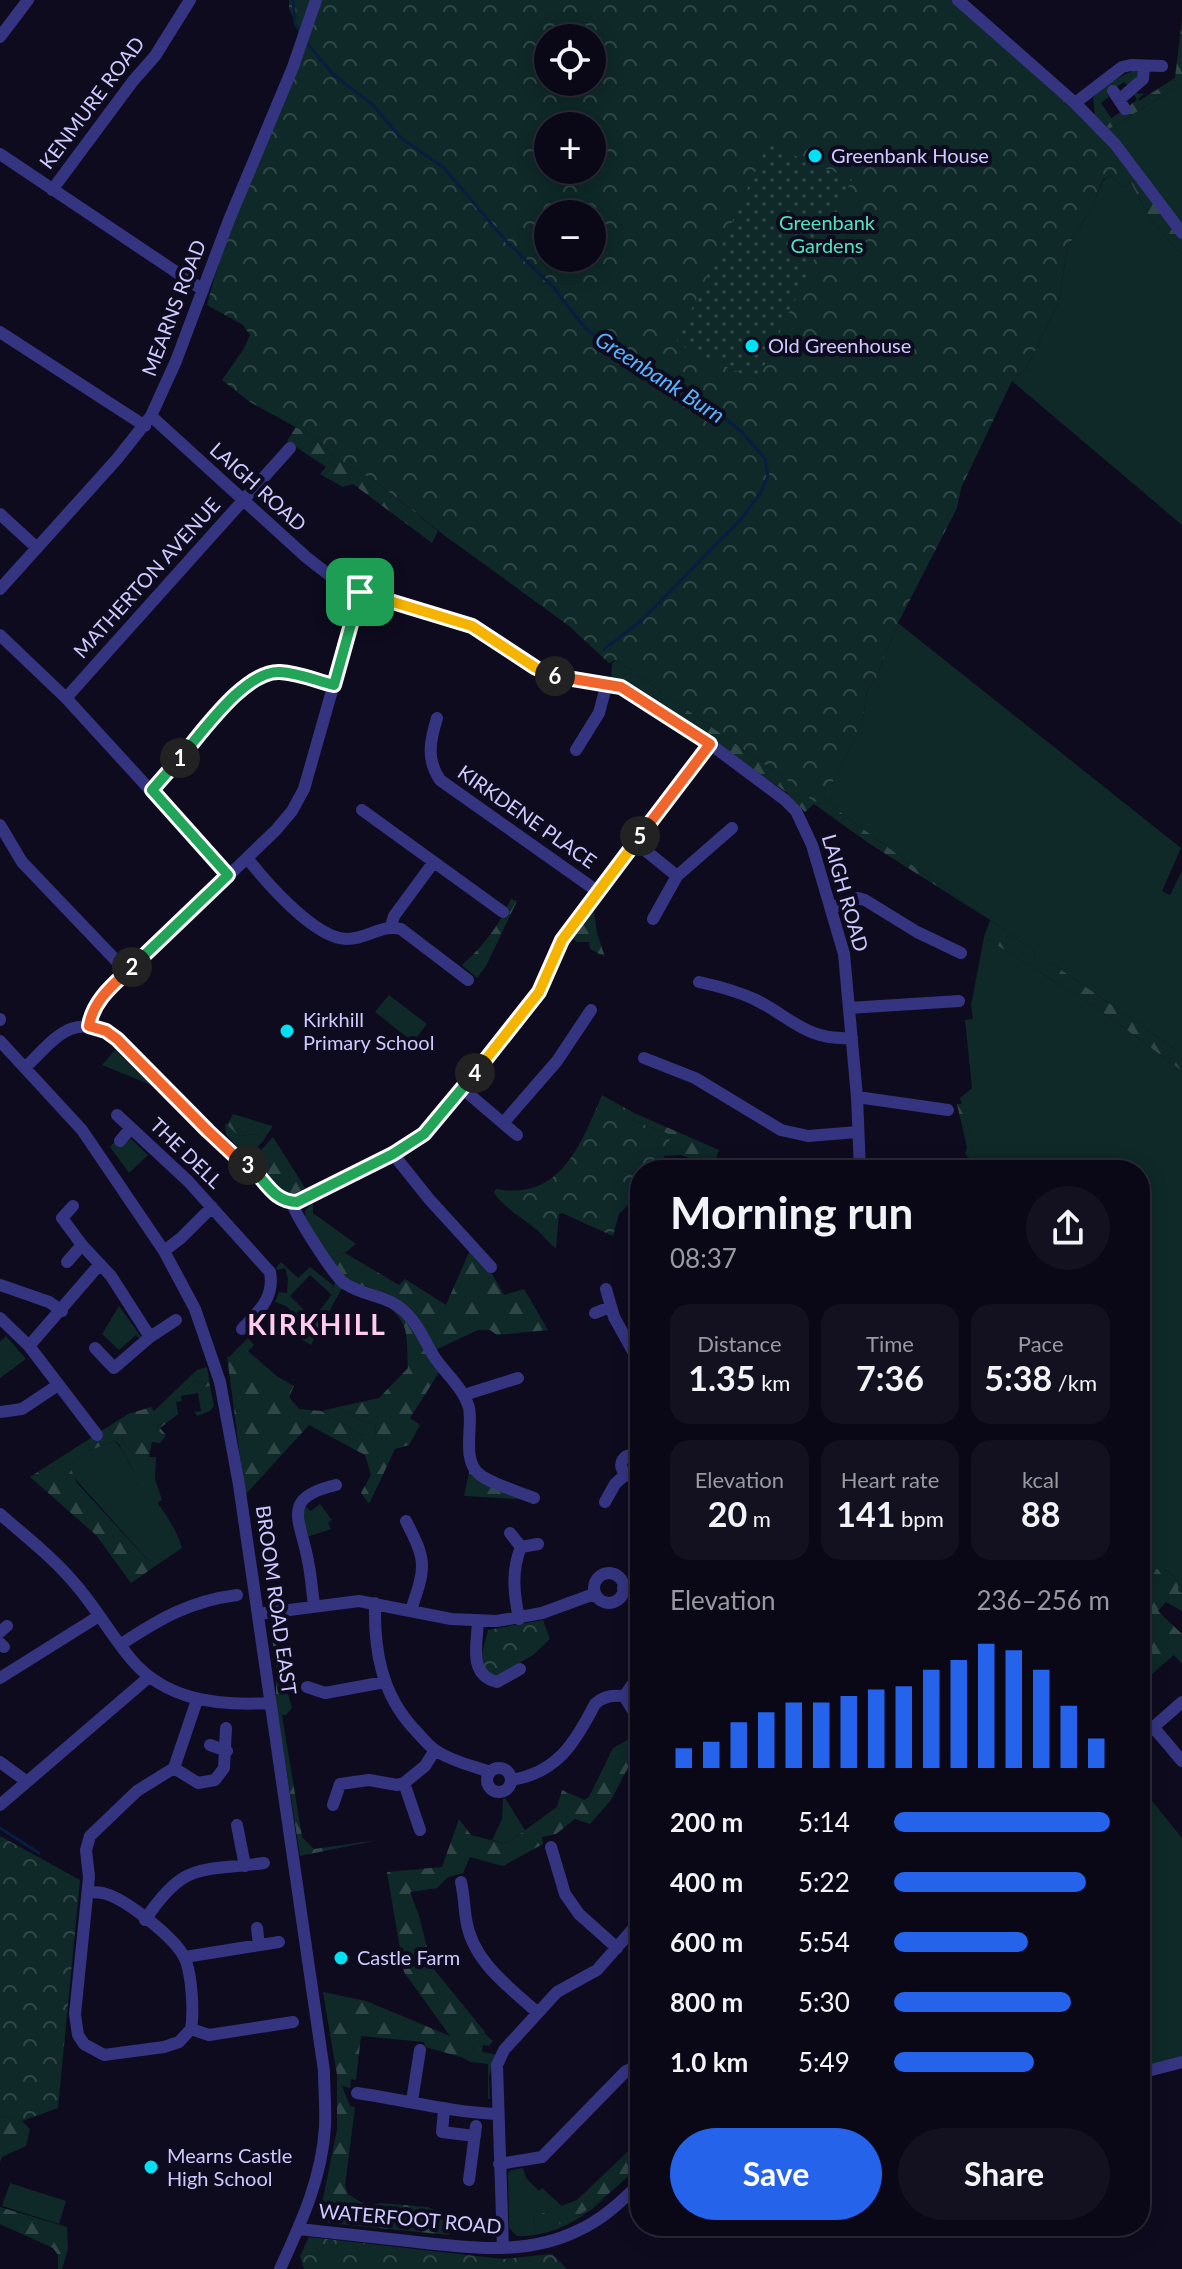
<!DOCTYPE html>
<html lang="en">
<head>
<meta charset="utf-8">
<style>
	:root { --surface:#0a0817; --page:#131120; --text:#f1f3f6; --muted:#999aa1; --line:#2a2936; --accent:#2563eb }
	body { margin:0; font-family:Lato,sans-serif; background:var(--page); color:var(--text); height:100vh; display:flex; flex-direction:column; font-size:30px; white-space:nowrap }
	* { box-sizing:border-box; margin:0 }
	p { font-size:26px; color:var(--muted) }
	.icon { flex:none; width:44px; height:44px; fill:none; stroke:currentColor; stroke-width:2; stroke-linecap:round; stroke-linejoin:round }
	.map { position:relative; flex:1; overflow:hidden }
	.details { position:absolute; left:630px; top:1160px; width:520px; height:1076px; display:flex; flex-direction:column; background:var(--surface); border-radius:32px; box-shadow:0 4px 20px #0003,0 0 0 2px var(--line) }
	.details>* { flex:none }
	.tools { position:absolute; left:534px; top:24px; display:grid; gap:16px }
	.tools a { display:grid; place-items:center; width:72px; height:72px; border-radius:50%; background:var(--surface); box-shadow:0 4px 20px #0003,0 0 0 2px var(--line); font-size:40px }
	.pin { position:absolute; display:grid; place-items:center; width:68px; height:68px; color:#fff; margin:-34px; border-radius:16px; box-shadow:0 4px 12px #0006 }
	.km { position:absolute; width:40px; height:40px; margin:-20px; border-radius:50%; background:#222; color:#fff; font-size:22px; line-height:40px; text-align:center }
	.round { display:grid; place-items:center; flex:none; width:84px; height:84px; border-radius:42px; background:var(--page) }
	.overview { display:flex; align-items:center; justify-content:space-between; height:136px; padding:0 40px }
	h1 { font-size:44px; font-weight:700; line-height:60px }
	.figures { display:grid; grid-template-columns:repeat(3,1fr); gap:12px; height:136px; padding:8px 40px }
	.figures div { display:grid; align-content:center; border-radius:20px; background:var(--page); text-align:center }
	.figures b { font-size:34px; font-weight:700 }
	.figures small { font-size:22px; font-weight:400 }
	.figures p { font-size:22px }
	.chart { height:224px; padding:16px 40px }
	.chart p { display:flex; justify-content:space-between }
	.chart svg { width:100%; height:144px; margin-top:8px; stroke:var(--accent); stroke-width:6 }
	.button { display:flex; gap:16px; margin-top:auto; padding:16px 40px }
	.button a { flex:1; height:92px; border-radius:48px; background:var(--accent); color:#fff; font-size:32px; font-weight:700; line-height:92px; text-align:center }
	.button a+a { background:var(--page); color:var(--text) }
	ul { padding:0 40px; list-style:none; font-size:26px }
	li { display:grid; grid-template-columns:128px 96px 1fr; align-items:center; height:60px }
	li i { height:20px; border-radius:10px; background:var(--accent) }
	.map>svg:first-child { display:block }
</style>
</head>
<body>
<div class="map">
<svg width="1182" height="2269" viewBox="0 0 1182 2269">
	<defs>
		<pattern id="forest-firs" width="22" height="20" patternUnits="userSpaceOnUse" patternTransform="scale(2)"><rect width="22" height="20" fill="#0e2928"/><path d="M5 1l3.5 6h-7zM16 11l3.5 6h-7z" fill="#304748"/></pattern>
		<pattern id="park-crowns" width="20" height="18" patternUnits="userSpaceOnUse" patternTransform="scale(2)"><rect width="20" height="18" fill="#0e2928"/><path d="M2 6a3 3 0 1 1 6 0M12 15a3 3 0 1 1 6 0" fill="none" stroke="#304748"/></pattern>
		<pattern id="garden-dots" width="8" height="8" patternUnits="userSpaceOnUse" patternTransform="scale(2)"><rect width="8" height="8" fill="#0e2928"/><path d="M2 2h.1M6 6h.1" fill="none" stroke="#304748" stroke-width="1.8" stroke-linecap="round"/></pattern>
	</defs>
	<rect width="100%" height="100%" fill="#0e0b1f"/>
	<path fill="#0e2928" d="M1136,70L1139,75L1127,85L1124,82L1107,94L1109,97L1101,103L1112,119L1104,124L1095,115L1093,98C1102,85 1121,75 1136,70Z
		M1182,84V225L1109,129Z
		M1110,175L1123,188L1130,181L1151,220L1182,256V525L1012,381L1026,369L1059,302L1067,248L1093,206L1102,182Z
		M898,623L1181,848L1162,891L1170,895L1182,871V1054L924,874L824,800L862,723L867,691L876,678Z
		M984,937L1100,1010L1182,1071V1593L1178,1591L1179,1584L1168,1571L1156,1569L1149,1584H1140V1170H979L960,1098L972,1088L965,1020L973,1019L971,1005Z
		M389,995L427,1024L413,1042L375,1012Z
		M115,1050L151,1085L102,1065Z
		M225,1123L239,1136L256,1134L263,1141L250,1155L246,1156L226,1135Z
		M131,1139L148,1155L129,1173L110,1147L116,1140L123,1146Z
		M313,1202V1213L356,1244L345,1253L330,1259L305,1218V1211Z
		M281,1262L298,1278L310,1267L333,1285L332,1295L310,1275L290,1296L312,1318L305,1325L286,1306L275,1302L279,1292L287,1293L288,1279L285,1268L277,1270L276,1268Z
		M119,1306L142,1338L140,1339L136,1335L119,1350L102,1334Z
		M6,1336L26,1359L0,1378V1342Z
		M248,1338L254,1345L248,1351L278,1377L273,1387L252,1379L228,1358Z
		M195,1380L205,1387L210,1386L214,1406L210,1411L197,1416L194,1412L201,1411L198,1393L181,1396Z
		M174,1404L175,1413L156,1428L165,1437L160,1443L152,1442L150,1452L137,1437Z
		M338,1407L358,1419L376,1425L375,1436H363L321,1411Z
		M114,1441C125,1449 127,1463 135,1473C152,1497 174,1520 182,1548L154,1567L71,1474L69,1465L86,1452Z
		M320,1504L332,1520L328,1523L331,1529L307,1537L300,1520L303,1505L311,1511Z
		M1140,1786L1182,1838V2058L1140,2068Z
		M505,1798L525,1830L506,1844L492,1840L502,1819L503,1799Z
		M484,2033L493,2041L489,2046L483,2045L482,2052L495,2054L489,2077L490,2099H488V2064L471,2062L461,2057L471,2052Z
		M523,2168L526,2178L539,2191L542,2188L562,2206L533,2217L536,2229L580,2215L606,2197C583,2219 550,2238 517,2236L509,2228L508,2173L511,2170Z
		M10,2183L66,2201L59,2224L2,2206Z"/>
	<path fill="url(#forest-firs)" d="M1182,19V84L1109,129L1104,124L1137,100L1133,93L1144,94L1138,99L1139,101L1175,78Z
		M1137,175L1182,239V256L1151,220L1130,181Z
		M296,427L310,435L337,459L375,481L438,531L432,543L353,484L343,487L320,474L326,467L287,441Z
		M616,660L797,787L862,723L824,800L924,874L1182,1054V1071L1100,1010L984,937L990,920L867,842L814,804L805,812L786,792L656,701L611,678L612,664Z
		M511,899L517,901L486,966L477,978L462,965C483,946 499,926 511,899Z
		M593,905L597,933L605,957L590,949L589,942H577L572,938Z
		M957,1104H962L979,1170H968L969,1158L965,1154L967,1147Z
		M634,1113L719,1150L713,1166L681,1155L664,1156L671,1135L633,1120Z
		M233,1114L272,1126L263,1141L256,1134L239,1136L227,1125Z
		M273,1137L305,1188L294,1194L284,1191L252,1160Z
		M470,1250L488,1267L504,1295L524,1289L548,1330L497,1335L490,1330H478L433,1351L419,1323L348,1283L330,1259L345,1253L399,1285L405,1279L446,1305Z
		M337,1278C352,1298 383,1297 402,1313C419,1328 426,1353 440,1371L410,1418L420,1425L409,1445L395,1449L369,1504L361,1493L371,1475L365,1455L309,1425L245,1495L227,1356L252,1379L263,1377L272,1386L278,1377L294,1386L289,1397L299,1409L321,1411L363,1436H375L376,1425L358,1419L338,1407L379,1398L408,1368C407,1355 408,1341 405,1329C397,1303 365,1296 343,1286L311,1345L300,1338C307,1321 320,1312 330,1297C333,1291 333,1285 337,1278Z
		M207,1367L210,1386L205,1387L195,1380L181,1396L182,1401L176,1402L178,1414L160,1428L166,1435L165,1437L156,1428L175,1413L173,1405L138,1437L150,1452L149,1457H156L155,1479L162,1500L157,1503L134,1472L119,1444L114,1441L86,1452L69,1465L77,1483L154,1567L131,1583L96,1535L30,1477L128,1414L151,1407L154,1411L197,1370Z
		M469,1461L530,1503L519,1499L464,1496L469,1473Z
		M1156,1569L1168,1571L1179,1584L1178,1591L1182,1593V1611L1166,1602L1158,1611L1182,1634V1664L1174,1655L1140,1684V1664L1145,1662L1140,1650V1584H1149Z
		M272,1622H279L277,1632L280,1677H283L292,1708L286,1715H282L302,1837L314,1849L378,1840L300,1856L276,1702V1663L270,1627Z
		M640,1733V1762L629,1766L611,1800L590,1824L575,1819L556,1834L542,1837L543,1844L503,1866L470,1857L463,1873L448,1877L437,1888L410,1892L419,1916L432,1967L485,2032L471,2052L461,2057L425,2047L424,2042L361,2036L356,2080L351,2079L350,2088L342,2086L350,2106L355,2107L345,2186L348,2194L367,2206L381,2203L428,2207L458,2220L449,2235L329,2223L320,2213L337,2130V2075L323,1992L366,2001L450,2036L404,1972L387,1872L442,1867L459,1819L471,1835L506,1844L557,1807L562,1790L584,1800L589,1797L613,1748Z
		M0,2116L22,2121L30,2129L26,2146L2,2157L0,2162Z
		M640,2140V2165C611,2192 578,2226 536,2229L533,2217L577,2200Z
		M0,2207L67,2227L68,2249L62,2269H58V2255L53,2248L0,2224Z"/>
	<path fill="url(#park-crowns)" fill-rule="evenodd" d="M289,0H952L1083,117L1137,175L1123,188L1110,175L1102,181L1093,206L1067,248L1059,302L1026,369L1012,381L961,488L957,508L898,623L876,678L867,691L862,723L824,800L814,802L797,787L616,660L609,663L569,626L444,535L375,481L337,459L310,435L250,402L222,380L243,350L250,335L243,325L207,305C229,216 274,134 306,48L289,8ZM548,38H592V82H548ZM548,126H592V170H548ZM548,214H592V258H548Z
		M602,1095L634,1113L633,1120L671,1135L660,1170H640V1193L619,1214L613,1236L562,1213L559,1214L556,1248C548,1243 543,1235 536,1229C521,1217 506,1209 494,1193L496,1189C561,1201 581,1144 602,1095Z
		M543,1620L550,1639L533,1655L495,1677L484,1669L482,1654L488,1630Z
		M0,1836L80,1880L58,2108L22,2121L0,2116Z
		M309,2237L503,2259L552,2254L567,2269H304L300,2256Z"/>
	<path fill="url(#garden-dots)" d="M768,144L807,161L805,165L809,166L812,163L852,179L757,381L676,343Z"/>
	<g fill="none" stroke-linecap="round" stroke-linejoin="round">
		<path stroke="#081e41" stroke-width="3" d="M293,0L295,23L300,32
			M306,42L334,75L373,105L401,138L443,167L507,242L553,287L586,329L627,357L693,393L741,431L765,459L768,476L761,492L742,518L641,621L604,649
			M0,1828L39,1853"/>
		<path stroke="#353481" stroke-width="12" d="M958,0L1075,103L1115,144L1182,233
			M0,37L28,0
			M1113,91L1125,109
			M1119,100L1143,79L1144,66
			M1075,103L1122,67L1131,65L1162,66
			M0,154L203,290
			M52,190L133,81L155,56L190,0
			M0,332L145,426
			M151,416L306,557L342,585L472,626L536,668L552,675L607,683L632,692L710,744L785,800L796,811L812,845L844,954L857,1097L860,1170
			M0,514L37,548
			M0,589L117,459L151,416L176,361L229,220L293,67L316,0
			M0,635L66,698L228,875
			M66,698L290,448
			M437,718C430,741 426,759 440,780L597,891
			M576,750L599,713L607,683
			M152,790C173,766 241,678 268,672C290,668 313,681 334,685
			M362,810L503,912
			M0,825L22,862L127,972
			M635,842L677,876
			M247,858C266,882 315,939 347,939C368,939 381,924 401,929L468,980
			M831,908L858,898L865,900L917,932L961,953
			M653,919L677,876L732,828
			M391,926L394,916L433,863
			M699,982C718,986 736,991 754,999C791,1017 806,1041 852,1038
			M849,1008L959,1001
			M0,1019V1020
			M89,1026L91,1013L99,1000L276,830L292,811L304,789L360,592
			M0,1041L82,1130L164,1251L195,1309L220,1382L239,1485L324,2071C324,2089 326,2109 325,2127C322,2178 301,2223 280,2269
			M644,1058L695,1078L781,1130L808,1136L858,1132
			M26,1067C55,1038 75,1009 117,1039C161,1082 202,1131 251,1167C266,1177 268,1199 292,1202
			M463,1089L517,1135
			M857,1097L948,1110
			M117,1115L188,1181L270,1272C275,1298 258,1312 242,1329
			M504,1122L557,1061L591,1010
			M120,1141L131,1128
			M393,1154L429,1199L491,1267
			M292,1202L393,1154L424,1134L435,1123L539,992L562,940L710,744
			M292,1202C294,1214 335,1277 344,1283C369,1300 391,1292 413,1321C422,1332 427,1346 435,1358C446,1374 464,1389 469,1408C473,1427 462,1458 478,1473C488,1483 520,1492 534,1498
			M73,1206L62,1218L82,1245L111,1276L150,1337L114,1368L95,1348
			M164,1251L181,1238L212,1207
			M67,1262L82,1245
			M0,1285L49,1302L62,1311
			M606,1289L614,1317L640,1364
			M595,1313L610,1307
			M0,1318L29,1346L97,1435
			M150,1337L176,1320
			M29,1346L100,1264
			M464,1395L518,1378
			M0,1412L22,1409L58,1385
			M636,1455L640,1432
			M640,1459C626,1447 612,1467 629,1476L640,1471
			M605,1502L615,1484L626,1474
			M0,1514C25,1536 55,1559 76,1585C96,1608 111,1635 131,1659C166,1701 219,1706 270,1703
			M406,1521C427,1562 426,1566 411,1610
			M510,1533L521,1547C511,1571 514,1594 519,1619
			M521,1547L538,1544
			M594 1588a15 15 0 1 1 30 0a15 15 0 1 1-30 0Z
			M623,1588L640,1594
			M375,1603C374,1650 381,1694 415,1730C422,1737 429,1747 438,1752C454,1762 473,1766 490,1772
			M314,1605C312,1590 311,1575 308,1561C301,1520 279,1498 336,1485
			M258,1614L359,1601L451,1619L497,1621L542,1613L594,1594
			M478,1622C477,1644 468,1675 497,1682L520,1669
			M0,1632L7,1626
			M0,1643L4,1647
			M120,1645C159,1619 190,1601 237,1595
			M0,1678L99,1616
			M307,1687L325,1693L385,1682
			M624,1696L635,1681
			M197,1700L174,1768L137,1791L90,1836L86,1850L89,1877L75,2014L78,2035L84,2044L104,2055L164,2047L179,2042L191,2029L209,2035L293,2022
			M1154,1728L1182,1761
			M1140,1739L1182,1702
			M210,1745L227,1751
			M0,1762L26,1781
			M174,1768L198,1783L215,1780L224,1768L226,1728
			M487 1780a12 12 0 1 1 24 0a12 12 0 1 1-24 0Z
			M511,1780C557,1773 575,1743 595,1704C604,1696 612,1695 624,1696L632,1709
			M404,1783L420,1830
			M0,1805L149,1677
			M333,1805L340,1784L369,1780L397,1785L404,1783L425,1766L435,1750
			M237,1825L245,1866
			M551,1847L565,1894L579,1914L617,1948
			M461,1882C464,1895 464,1906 466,1919C472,1961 508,1986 538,2013
			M88,1892C94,1892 101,1892 106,1894C127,1900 173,1937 183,1955C192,1970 194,2012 191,2029
			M145,1920C185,1860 200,1872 264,1863
			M257,1928L259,1945
			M185,1957L279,1942
			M1140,2073L1182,2062
			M357,2093C405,2100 449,2112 497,2114
			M412,2101L420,2050
			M444,2110L442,2132L475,2136
			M499,2164L542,2157L626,2071L640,2064
			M469,2180L476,2126
			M299,2229C335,2233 372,2237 408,2241C464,2247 524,2257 577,2231C602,2220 621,2202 640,2183
			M503,2248L497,2065L504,2050L557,1992L597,1970L640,1921"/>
	</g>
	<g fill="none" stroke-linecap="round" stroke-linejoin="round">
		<defs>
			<path id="split-1" d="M180,758C202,733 245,670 280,672C299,673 317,681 334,685L360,592"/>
			<path id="split-2" d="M132,967L228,875L152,790L180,758"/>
			<path id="split-3" d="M132,967C114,984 93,1000 89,1026L106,1031L117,1039L208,1131L239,1160L248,1165"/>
			<path id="split-4" d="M248,1165C265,1178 272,1202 297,1202L393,1154L424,1134L475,1073"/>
			<path id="split-5" d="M475,1073L539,992L562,940L640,836"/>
			<path id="split-6" d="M555,676L621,687L710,744L640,836"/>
			<path id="split-7" d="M360,592L472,626L536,668L555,676"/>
		</defs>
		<use href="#split-1" stroke="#fff" stroke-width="16"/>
		<use href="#split-2" stroke="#fff" stroke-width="16"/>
		<use href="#split-3" stroke="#fff" stroke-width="16"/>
		<use href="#split-4" stroke="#fff" stroke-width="16"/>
		<use href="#split-5" stroke="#fff" stroke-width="16"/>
		<use href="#split-6" stroke="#fff" stroke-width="16"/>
		<use href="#split-7" stroke="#fff" stroke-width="16"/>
		<use href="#split-1" stroke="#22a559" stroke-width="10"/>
		<use href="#split-2" stroke="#22a559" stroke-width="10"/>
		<use href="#split-3" stroke="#f0652b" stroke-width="10"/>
		<use href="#split-4" stroke="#22a559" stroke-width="10"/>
		<use href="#split-5" stroke="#f5b400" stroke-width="10"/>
		<use href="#split-6" stroke="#f0652b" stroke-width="10"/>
		<use href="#split-7" stroke="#f5b400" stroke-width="10"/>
	</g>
	<g fill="#00e1f4" stroke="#0e0b1f" stroke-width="3">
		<circle cx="815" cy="156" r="8"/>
		<circle cx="752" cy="346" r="8"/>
		<circle cx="287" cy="1031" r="8"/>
		<circle cx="341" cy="1958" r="8"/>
		<circle cx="151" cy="2167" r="8"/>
	</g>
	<g text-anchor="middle" stroke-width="8" stroke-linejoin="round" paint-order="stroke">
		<g font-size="20" fill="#cec9ff" stroke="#0e0b1f">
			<text transform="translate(92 103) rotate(-53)" y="7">KENMURE ROAD</text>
			<text transform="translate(174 308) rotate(-69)" y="7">MEARNS ROAD</text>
			<text transform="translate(258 487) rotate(42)" y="7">LAIGH ROAD</text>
			<text transform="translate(147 578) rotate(-48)" y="7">MATHERTON AVENUE</text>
			<text transform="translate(527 817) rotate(35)" y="7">KIRKDENE PLACE</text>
			<text transform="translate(845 893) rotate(74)" y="7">LAIGH ROAD</text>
			<text transform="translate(186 1153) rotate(44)" y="7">THE DELL</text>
			<text transform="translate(276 1600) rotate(82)" y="7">BROOM ROAD EAST</text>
			<text transform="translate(410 2219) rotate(5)" y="7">WATERFOOT ROAD</text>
		</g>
		<g font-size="20" fill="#cec9ff" stroke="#0e0b1f" text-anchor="start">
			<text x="831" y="163">Greenbank House</text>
			<text x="768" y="353">Old Greenhouse</text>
			<text x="303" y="1027">Kirkhill<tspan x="303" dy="23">Primary School</tspan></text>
			<text x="357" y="1965">Castle Farm</text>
			<text x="167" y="2163">Mearns Castle<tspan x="167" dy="23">High School</tspan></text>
		</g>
		<g font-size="20" fill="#50e4bc" stroke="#0e0b1f">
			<text x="827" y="230">Greenbank<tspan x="827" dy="23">Gardens</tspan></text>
		</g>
		<g font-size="22" font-style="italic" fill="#57b5ff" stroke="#0e0b1f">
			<text transform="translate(660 377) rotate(33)" y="8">Greenbank Burn</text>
		</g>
		<g font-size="28" font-weight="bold" letter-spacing="2" fill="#ffcbed" stroke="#0e0b1f">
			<text x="317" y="1335">KIRKHILL</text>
		</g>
	</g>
</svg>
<div class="tools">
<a><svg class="icon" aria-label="locate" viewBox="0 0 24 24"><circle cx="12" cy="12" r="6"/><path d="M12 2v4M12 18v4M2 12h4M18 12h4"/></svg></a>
<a>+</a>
<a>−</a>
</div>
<div class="pin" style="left:360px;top:592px;background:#1e9e55"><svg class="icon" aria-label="arrive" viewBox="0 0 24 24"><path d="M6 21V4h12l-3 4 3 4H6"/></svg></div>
<b class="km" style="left:180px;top:758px">1</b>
<b class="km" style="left:132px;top:967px">2</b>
<b class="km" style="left:248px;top:1165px">3</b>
<b class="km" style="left:475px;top:1073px">4</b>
<b class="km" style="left:640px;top:836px">5</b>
<b class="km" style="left:555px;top:676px">6</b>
<section class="details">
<div class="overview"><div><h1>Morning run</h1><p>08:37</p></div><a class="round"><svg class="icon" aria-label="share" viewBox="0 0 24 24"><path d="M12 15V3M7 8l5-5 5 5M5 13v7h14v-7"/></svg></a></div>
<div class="figures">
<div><p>Distance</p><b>1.35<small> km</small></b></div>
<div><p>Time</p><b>7:36</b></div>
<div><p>Pace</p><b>5:38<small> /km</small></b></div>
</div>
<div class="figures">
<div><p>Elevation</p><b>20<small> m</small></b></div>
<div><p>Heart rate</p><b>141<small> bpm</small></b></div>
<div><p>kcal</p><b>88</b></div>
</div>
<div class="chart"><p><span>Elevation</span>236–256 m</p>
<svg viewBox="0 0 160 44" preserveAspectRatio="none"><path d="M5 44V38M15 44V36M25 44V30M35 44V27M45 44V24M55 44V24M65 44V22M75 44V20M85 44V19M95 44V14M105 44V11M115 44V6M125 44V8M135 44V14M145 44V25M155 44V35"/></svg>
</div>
<ul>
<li><b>200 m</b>5:14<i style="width:100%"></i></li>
<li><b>400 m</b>5:22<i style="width:89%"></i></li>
<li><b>600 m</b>5:54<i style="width:62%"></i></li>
<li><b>800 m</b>5:30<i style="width:82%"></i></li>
<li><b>1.0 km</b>5:49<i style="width:65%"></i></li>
</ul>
<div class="button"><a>Save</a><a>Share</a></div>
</section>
</div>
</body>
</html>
